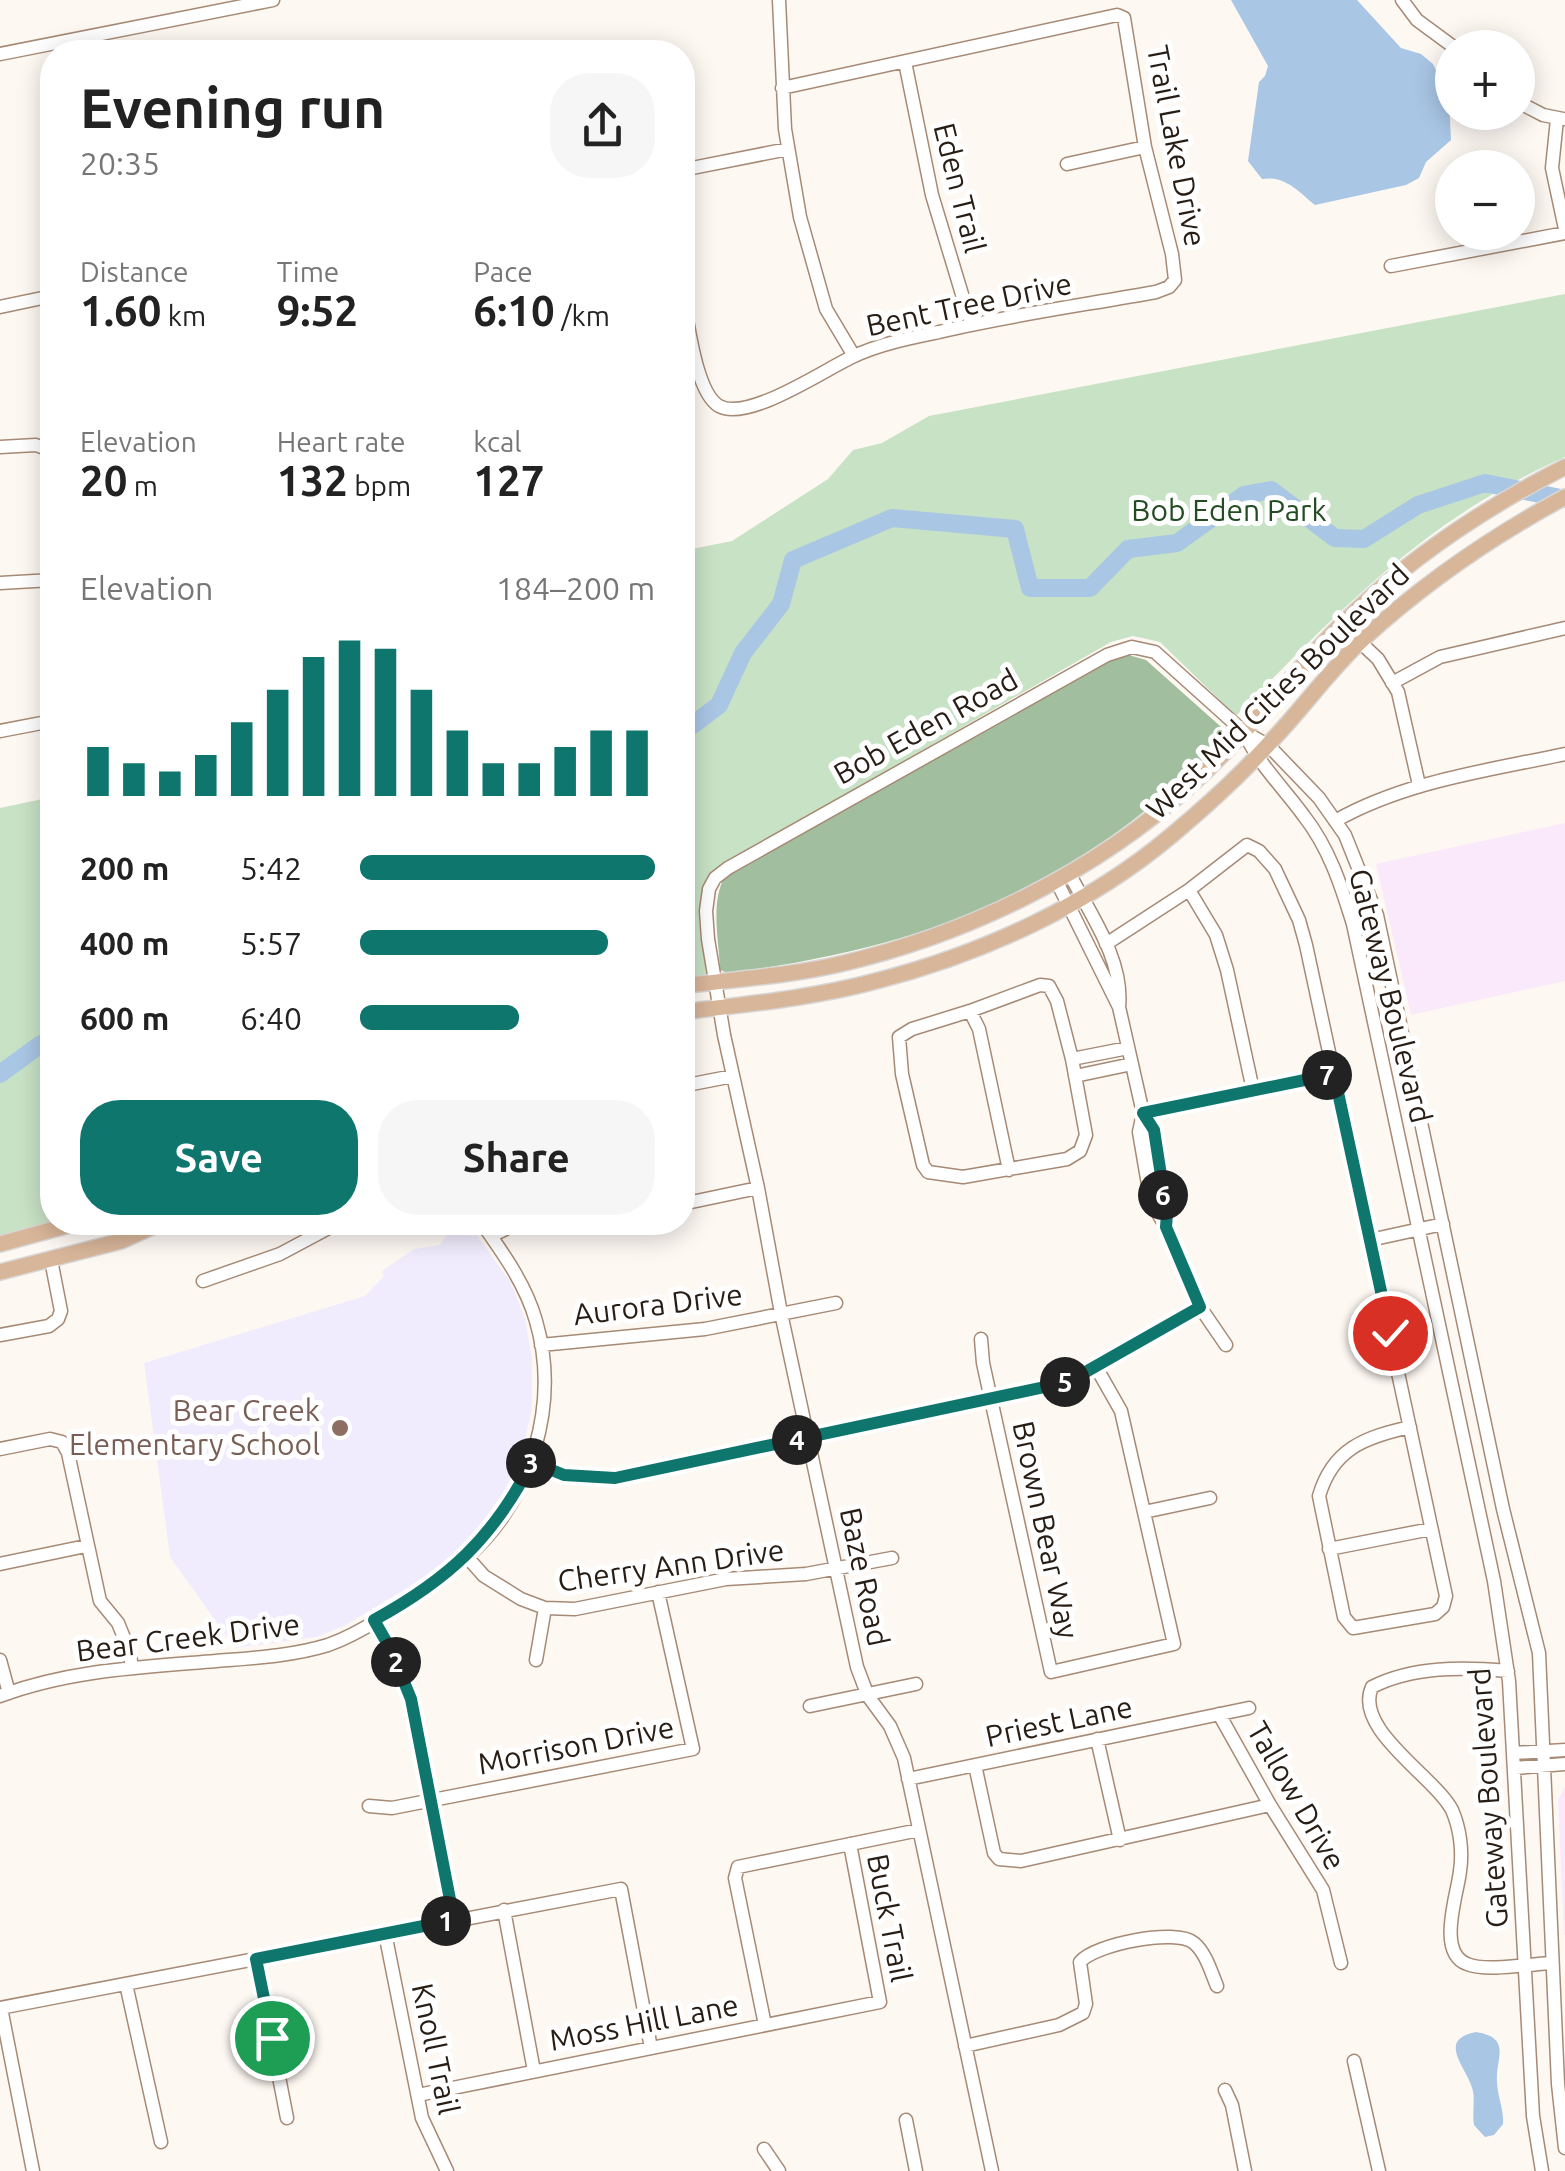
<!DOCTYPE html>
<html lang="en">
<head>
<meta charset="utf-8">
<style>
	:root { --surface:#fff; --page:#f6f6f6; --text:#222; --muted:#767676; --accent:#0f766e }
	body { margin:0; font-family:Ubuntu,sans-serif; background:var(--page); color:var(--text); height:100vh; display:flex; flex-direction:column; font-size:38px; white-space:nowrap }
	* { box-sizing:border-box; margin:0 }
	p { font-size:32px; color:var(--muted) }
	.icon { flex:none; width:55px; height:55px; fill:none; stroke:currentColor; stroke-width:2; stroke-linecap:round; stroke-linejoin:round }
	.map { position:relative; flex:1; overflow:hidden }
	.drawer { position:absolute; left:40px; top:40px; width:655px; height:1195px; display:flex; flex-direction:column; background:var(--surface); border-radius:40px; box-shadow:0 5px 25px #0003 }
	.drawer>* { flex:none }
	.controls { position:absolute; left:1435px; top:30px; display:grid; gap:20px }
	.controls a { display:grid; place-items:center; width:100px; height:100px; border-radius:50%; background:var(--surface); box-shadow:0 5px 25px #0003; font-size:50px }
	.pin { position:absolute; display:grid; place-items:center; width:85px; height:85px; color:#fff; margin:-42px; border:5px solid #fff; border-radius:50%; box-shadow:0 2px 10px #0007 }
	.km { position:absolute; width:50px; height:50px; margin:-25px; border-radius:50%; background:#222; color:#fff; font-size:28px; line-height:50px; text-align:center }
	.round { display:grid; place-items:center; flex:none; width:105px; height:105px; border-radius:40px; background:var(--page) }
	.overview { display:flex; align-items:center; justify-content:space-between; height:170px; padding:0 40px }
	h1 { font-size:55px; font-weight:600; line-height:75px }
	.stats { display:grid; grid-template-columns:repeat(3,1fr); gap:15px; height:170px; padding:10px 40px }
	.stats div { display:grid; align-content:center }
	.stats b { font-size:42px; font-weight:600 }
	.stats small { font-size:28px; font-weight:400 }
	.stats p { font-size:28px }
	.chart { height:280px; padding:20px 40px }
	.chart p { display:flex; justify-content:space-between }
	.chart svg { width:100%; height:180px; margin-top:10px; stroke:var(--accent); stroke-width:6 }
	.action { display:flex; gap:20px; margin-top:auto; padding:20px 40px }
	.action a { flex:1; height:115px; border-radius:40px; background:var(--accent); color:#fff; font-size:40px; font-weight:600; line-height:115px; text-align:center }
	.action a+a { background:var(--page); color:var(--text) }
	ul { padding:0 40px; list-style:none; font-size:32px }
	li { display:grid; grid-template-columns:160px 120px 1fr; align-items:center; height:75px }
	li i { height:25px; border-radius:12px; background:var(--accent) }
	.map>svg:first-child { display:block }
</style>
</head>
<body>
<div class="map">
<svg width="1565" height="2171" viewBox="0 0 1565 2171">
	<rect width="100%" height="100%" fill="#fef8f3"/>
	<path fill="#f9e9fb" d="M1565,823V981L1411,1015L1376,864Z
		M1565,1787V1935H1564L1558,1800Z"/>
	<path fill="#f1ecfd" d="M455,1223H468L511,1283L525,1319L532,1358V1408L523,1448L507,1487L483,1523L450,1558L409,1587L344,1626L316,1637L235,1648L170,1557L144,1363L365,1296L384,1276L382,1271L414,1249L440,1245Z"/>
	<path fill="#c8e2c5" d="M1565,294V457C1425,519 1341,609 1236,716L1160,642L1133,636L1111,642L738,856L700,911L706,975L683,978L682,551L732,541L828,479L853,450L882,443L929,416Z
		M52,797V1222L0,1238V808Z"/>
	<path fill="#a1be9e" d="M1125,654L1146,660L1229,734C1079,887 939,945 728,973L720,970C719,939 710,903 725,876L1101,662Z"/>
	<path fill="#a9c6e5" d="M1231,0H1357L1401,48L1421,54L1433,64L1449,98L1451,140L1426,162L1419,178L1406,185L1315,205C1298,191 1285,175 1262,179L1248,161L1259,82L1265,76L1268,66Z
		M1476,2032C1513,2038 1495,2058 1497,2083C1498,2098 1504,2110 1503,2124L1494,2135L1485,2137L1474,2125C1472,2114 1475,2102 1473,2091C1468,2068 1435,2040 1476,2032Z"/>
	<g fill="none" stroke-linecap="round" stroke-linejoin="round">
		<path stroke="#a9c6e5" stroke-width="18" d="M682,733L719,705L743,653L781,604L793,560L892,518L1015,529L1030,588H1090L1128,549L1177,543L1244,495L1271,490L1335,538L1364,539L1418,505L1485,483L1565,499
			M0,1074L41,1044H52"/>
		<defs>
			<path id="minor" d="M779,0L785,129L800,217L826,309L854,356
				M1402,0L1417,20L1455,48
				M0,54L273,0
				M905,62L932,195L971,324
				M1518,102L1543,115L1563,119
				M1557,119L1552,168L1565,229
				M1067,164L1145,147
				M682,170L788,149
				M1391,266L1565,233
				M682,292C688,319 695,392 719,406C748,422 824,370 852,357C879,344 910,338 939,332C1010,315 1084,305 1156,292L1169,287L1175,280L1172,254L1145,147L1124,18L1117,15L782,88
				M0,307L52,296
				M0,447L36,445L52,451
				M0,583L52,580
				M1341,624L1378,659L1398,692L1419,785
				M1392,683L1440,657L1565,628
				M0,731L52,721
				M1244,732C1259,765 1283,787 1304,816C1329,848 1341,885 1353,924L1494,1581L1509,1681L1533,2116L1542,2171
				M1335,821C1406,781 1486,771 1565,754
				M1069,873C1090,914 1124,960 1119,1007
				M1056,880L1119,1007L1143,1113L1153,1131L1167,1214L1166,1227
				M1189,890L1216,935L1227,970L1253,1090
				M1106,944L1189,890L1247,845L1259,851L1275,869L1299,920L1306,945L1446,1596L1443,1607L1435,1614L1353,1628L1344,1617L1319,1496C1333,1448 1366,1437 1410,1427
				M1040,985L1049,986L1057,1001L1072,1059L1086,1135L1080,1151L1067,1159L963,1177L928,1172L923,1165L902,1074L899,1037L912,1029L970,1011Z
				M970,1011L979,1029L1009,1170
				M1072,1059L1128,1048
				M1075,1076L1132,1064
				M682,1086L733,1076
				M1143,1113L1139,1132L1151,1202L1166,1227L1200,1307L1226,1345
				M1143,1113L1334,1074
				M682,1204L758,1188
				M491,1236L520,1222
				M1370,1240L1443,1224
				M203,1281L280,1254L340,1222
				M0,1335L49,1326L58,1319L61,1311L51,1260
				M981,1339L983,1363L1051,1672L1174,1644L1121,1411L1096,1367
				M541,1345L705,1329L836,1303
				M0,1449L50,1439L62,1442L68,1453L100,1601L118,1623L129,1650L132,1667
				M532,1462L564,1475L615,1478L1068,1382L1200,1307
				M1144,1512L1210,1498
				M1329,1549L1431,1529
				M467,1557L484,1576L521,1599L545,1608L575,1609L726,1579L806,1574L892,1558
				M0,1564L86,1546
				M374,1620L391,1650L411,1699L454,1920
				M0,1660L9,1693
				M536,1660L545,1608
				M1508,1671C1463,1667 1413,1666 1372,1687C1353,1729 1434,1776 1452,1810C1460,1828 1463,1851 1460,1871C1458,1893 1436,1952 1467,1964C1485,1972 1531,1964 1552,1963
				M0,1696C69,1670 143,1667 216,1661C253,1658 292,1656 328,1645C362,1633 397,1608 425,1587C439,1577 455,1567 468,1556C532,1499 560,1403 536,1321C526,1285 503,1253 481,1222
				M810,1706L916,1684
				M1219,1714L1270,1805L1323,1890L1341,1963
				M1097,1739L1120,1840
				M1514,1753L1565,1750
				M975,1765L994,1853L999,1859L1021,1861L1270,1805
				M1515,1768L1565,1764
				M908,1779L1249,1708
				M369,1806L392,1808L693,1749L658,1592
				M504,1910L534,2071
				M385,1933L422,2118L447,2171
				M256,1959L287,2118
				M126,1984L161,2142
				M0,2008L621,1889L651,2048
				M1,2008L33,2171
				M765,2025L735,1878L738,1867L919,1830
				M965,2046L1059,2025L1083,2013L1086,2004L1080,1962C1095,1944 1176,1928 1194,1943C1206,1953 1211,1972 1217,1986
				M1354,2061L1379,2171
				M1225,2090L1232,2105L1245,2171
				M418,2095L880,2002L850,1844
				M906,2120L916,2171
				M764,2149L779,2171
				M992,2171L904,1758L890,1726L868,1696L857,1667L781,1313L758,1188L724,1035L708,939L706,911L709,889L715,878L728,868L1107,655L1132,647L1155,652L1244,732L1268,745L1319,798L1345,835L1377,915L1503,1509L1539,1653L1558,2084L1565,2148"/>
			<path id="major" d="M682,986C735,979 788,976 840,964C969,934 1095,872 1193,783C1248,734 1290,674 1343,623C1408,559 1484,508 1565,467
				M682,1012C748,1004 813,998 876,981C982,954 1089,905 1172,835C1209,804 1245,771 1276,736C1305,705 1331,669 1362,640C1424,583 1491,537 1565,497
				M0,1244L80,1222
				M0,1272L121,1241L163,1222"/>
		</defs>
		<use href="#minor" stroke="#a68a75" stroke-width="15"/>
		<use href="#major" stroke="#d8d6d5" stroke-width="18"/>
		<use href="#minor" stroke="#fff" stroke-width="12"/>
		<use href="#major" stroke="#d8b69a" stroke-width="15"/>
	</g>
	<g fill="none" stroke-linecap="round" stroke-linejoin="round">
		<defs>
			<path id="route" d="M272,2038L256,1959L454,1920L411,1699L391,1650L374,1620C449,1579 493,1538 532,1462L564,1475L615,1478L1068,1382L1200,1307L1166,1227L1167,1214L1154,1130L1143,1113L1334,1074L1390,1333"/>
		</defs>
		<use href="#route" stroke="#fff" stroke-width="20"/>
		<use href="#route" stroke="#0f766e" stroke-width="12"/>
	</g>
	<circle fill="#8d6e63" stroke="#fff" stroke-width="4" cx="340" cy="1428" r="10"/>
	<g text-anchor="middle" stroke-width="10" stroke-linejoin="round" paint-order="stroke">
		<g font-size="30" fill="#271d14" stroke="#fff">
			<text transform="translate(1176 146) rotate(79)" y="10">Trail Lake Drive</text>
			<text transform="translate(959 188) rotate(76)" y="10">Eden Trail</text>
			<text transform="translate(969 305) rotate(-12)" y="10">Bent Tree Drive</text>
			<text transform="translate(1278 692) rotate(-44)" y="10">West Mid Cities Boulevard</text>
			<text transform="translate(926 727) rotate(-29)" y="10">Bob Eden Road</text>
			<text transform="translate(1390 996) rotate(76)" y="10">Gateway Boulevard</text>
			<text transform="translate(658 1305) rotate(-7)" y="10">Aurora Drive</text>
			<text transform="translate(1045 1530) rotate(78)" y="10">Brown Bear Way</text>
			<text transform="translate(671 1566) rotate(-8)" y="10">Cherry Ann Drive</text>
			<text transform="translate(864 1577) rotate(78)" y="10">Baze Road</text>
			<text transform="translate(188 1638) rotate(-7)" y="10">Bear Creek Drive</text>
			<text transform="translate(1059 1722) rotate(-12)" y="10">Priest Lane</text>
			<text transform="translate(576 1746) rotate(-11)" y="10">Morrison Drive</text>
			<text transform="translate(1296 1796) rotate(60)" y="10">Tallow Drive</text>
			<text transform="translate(1489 1798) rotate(-94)" y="10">Gateway Boulevard</text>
			<text transform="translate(889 1918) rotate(79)" y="10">Buck Trail</text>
			<text transform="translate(644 2023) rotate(-11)" y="10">Moss Hill Lane</text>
			<text transform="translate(435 2049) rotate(78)" y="10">Knoll Trail</text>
		</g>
		<g font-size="30" fill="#234d21" stroke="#fff">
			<text x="1229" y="521">Bob Eden Park</text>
		</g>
		<g font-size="30" fill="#785e54" stroke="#fff" text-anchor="end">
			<text x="320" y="1421">Bear Creek<tspan x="320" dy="34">Elementary School</tspan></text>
		</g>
	</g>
</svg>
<div class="controls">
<a>+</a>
<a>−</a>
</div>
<div class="pin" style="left:272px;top:2038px;background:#1e9e55"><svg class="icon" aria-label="arrive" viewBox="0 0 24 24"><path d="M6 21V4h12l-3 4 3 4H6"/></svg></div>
<div class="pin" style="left:1390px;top:1333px;background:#d93025"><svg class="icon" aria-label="check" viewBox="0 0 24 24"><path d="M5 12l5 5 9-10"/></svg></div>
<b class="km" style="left:446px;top:1921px">1</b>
<b class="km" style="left:396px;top:1662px">2</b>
<b class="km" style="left:531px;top:1463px">3</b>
<b class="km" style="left:797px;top:1440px">4</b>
<b class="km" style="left:1065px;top:1382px">5</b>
<b class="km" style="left:1163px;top:1195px">6</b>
<b class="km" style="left:1327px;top:1075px">7</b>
<section class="drawer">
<div class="overview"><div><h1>Evening run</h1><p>20:35</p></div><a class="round"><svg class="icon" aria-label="share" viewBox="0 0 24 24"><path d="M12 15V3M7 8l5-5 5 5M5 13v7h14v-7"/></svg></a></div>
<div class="stats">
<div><p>Distance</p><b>1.60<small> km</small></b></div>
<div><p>Time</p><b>9:52</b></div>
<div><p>Pace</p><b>6:10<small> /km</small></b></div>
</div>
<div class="stats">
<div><p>Elevation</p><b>20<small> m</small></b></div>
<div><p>Heart rate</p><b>132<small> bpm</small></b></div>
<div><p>kcal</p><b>127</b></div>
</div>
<div class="chart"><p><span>Elevation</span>184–200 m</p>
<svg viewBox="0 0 160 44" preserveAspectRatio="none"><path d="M5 44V32M15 44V36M25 44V38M35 44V34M45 44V26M55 44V18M65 44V10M75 44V6M85 44V8M95 44V18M105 44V28M115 44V36M125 44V36M135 44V32M145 44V28M155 44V28"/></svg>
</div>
<ul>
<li><b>200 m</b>5:42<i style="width:100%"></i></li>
<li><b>400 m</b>5:57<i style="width:84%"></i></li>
<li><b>600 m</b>6:40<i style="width:54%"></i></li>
</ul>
<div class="action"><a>Save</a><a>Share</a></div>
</section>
</div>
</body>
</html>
